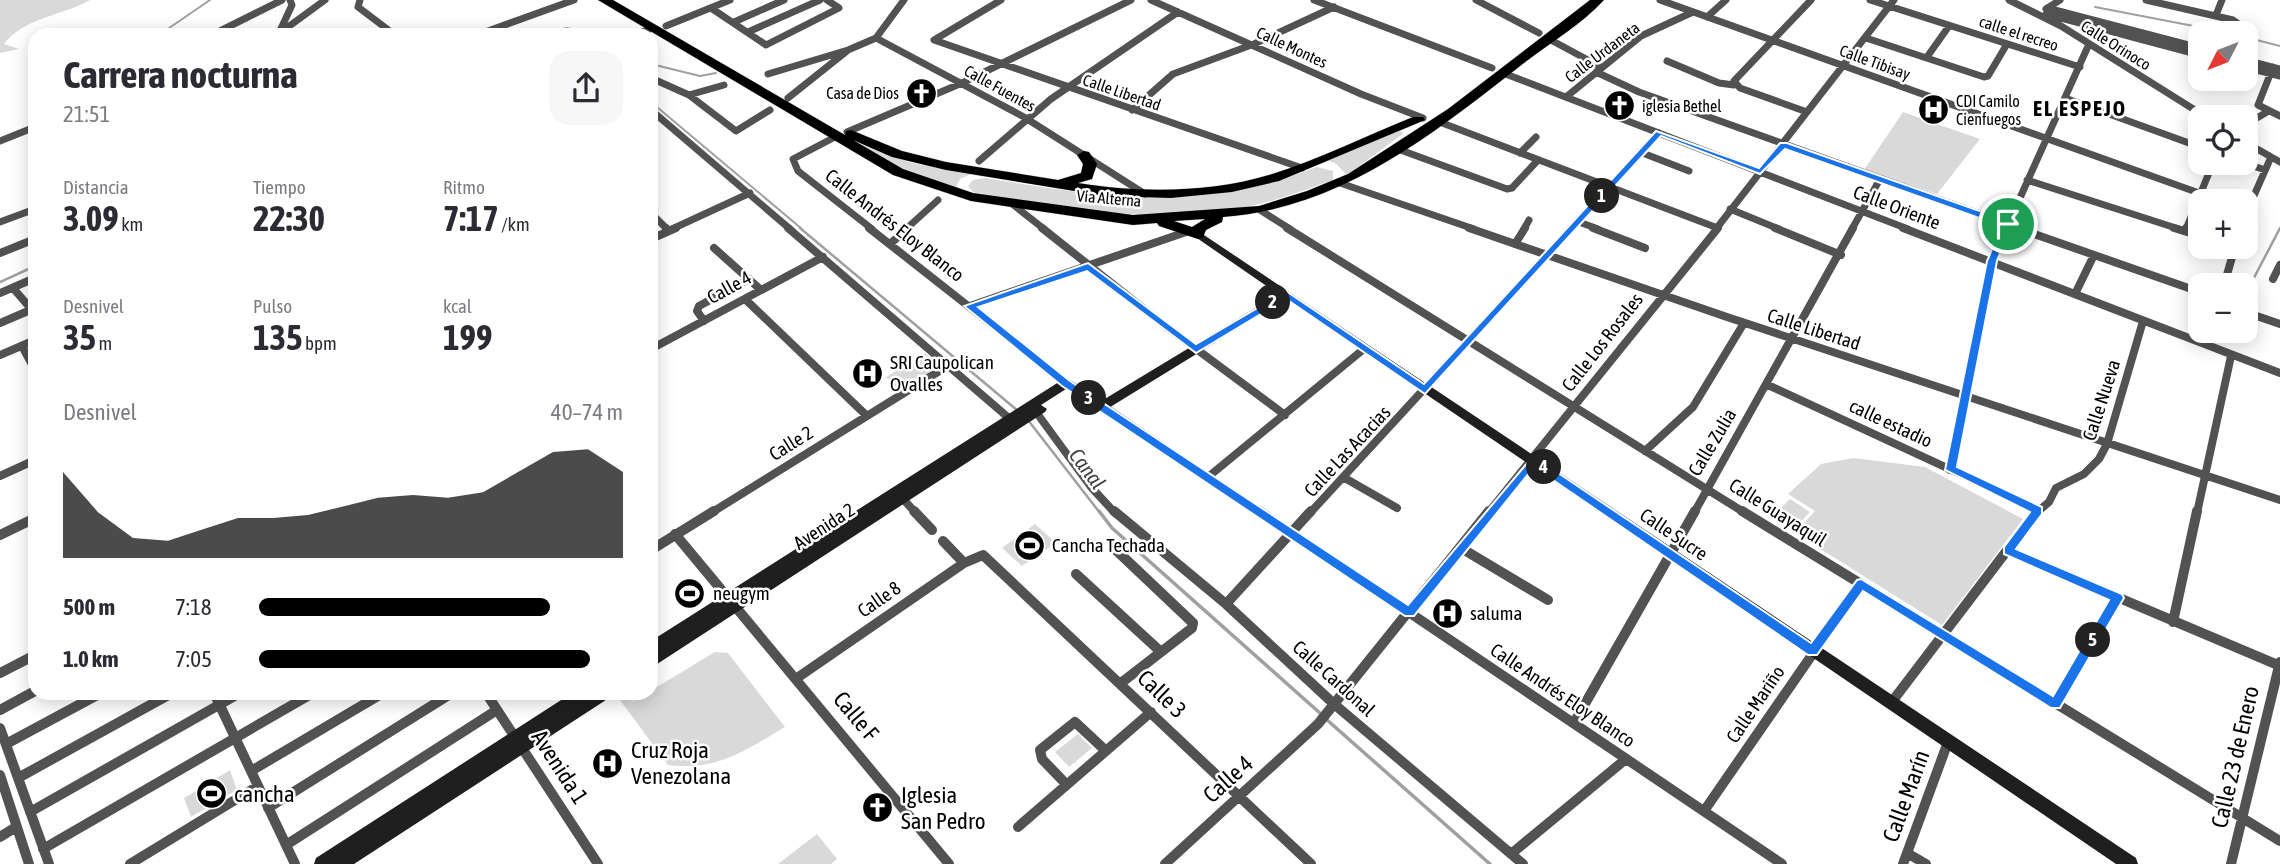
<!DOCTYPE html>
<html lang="es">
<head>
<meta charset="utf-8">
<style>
	:root { --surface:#fff; --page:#f7f7f7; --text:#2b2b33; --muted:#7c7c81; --accent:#000 }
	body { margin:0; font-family:"Asap Condensed",sans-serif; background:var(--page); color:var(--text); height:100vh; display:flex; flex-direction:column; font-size:26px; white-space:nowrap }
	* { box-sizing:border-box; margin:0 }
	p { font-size:23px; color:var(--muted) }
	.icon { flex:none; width:38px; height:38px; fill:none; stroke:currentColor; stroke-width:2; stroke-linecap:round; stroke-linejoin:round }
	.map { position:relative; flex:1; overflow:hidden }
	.panel { position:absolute; left:28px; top:28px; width:630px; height:672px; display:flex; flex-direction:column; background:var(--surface); border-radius:21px; box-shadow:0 4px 18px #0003 }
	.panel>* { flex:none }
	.needle { width:46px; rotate:228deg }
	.tools { position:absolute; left:2188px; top:21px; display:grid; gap:14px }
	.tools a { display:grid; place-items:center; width:70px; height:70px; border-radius:14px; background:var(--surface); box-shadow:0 4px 18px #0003; font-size:35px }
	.pin { position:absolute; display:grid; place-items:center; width:60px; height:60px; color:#fff; margin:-30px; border:4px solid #fff; border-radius:50%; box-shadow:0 2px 7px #0007 }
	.km { position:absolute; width:35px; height:35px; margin:-18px; border-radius:50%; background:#222; color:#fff; font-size:19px; line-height:35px; text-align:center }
	.round { display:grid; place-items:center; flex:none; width:74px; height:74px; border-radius:21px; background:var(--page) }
	.overview { display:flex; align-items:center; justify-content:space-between; height:119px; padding:0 35px }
	h1 { font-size:38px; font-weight:700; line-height:52px }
	.figures { display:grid; grid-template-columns:repeat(3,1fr); gap:10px; height:119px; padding:7px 35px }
	.figures div { display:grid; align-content:center }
	.figures b { font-size:35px; font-weight:700 }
	.figures small { font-size:19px; font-weight:400 }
	.figures p { font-size:19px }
	.chart { height:196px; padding:14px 35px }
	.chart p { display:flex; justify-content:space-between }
	.chart svg { width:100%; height:126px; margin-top:7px; fill:var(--accent); opacity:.7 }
	ul { padding:0 35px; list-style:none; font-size:23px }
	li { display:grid; grid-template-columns:112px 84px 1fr; align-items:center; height:52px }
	li i { height:18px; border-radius:9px; background:var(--accent) }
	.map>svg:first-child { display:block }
</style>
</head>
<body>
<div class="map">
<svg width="2280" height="864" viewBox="0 0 2280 864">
	<rect width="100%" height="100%" fill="#fff"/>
	<path fill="#d9d9d9" d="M0,0H90C62,16 25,17 4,44L19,49L0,53Z
		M1903,112L1980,139L1937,194L1864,170Z
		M1400,131L1404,133L1347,175L1335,163L1325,160Z
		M849,140L912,163L973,173L960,179L956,187L959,191L911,175Z
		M1317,167L1333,171V180C1306,189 1280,200 1251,206C1158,226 1065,208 973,192L968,186L973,180L985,178C1110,198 1194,213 1317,167Z
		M925,353L940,366L900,390L886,377Z
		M1853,458L1925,467L2023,519L1942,625L1795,533L1815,511L1788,494L1821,464Z
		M1790,499L1810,512L1793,530L1772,517Z
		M1035,524L1056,543L1022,566L1002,548Z
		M715,652L728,653L785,727C744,751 718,771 668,765L617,696L643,693L627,705Z
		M1078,734L1092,748L1069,767L1055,752Z
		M230,770L237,790L191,817L184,798Z
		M817,834L837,859L831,864H778Z"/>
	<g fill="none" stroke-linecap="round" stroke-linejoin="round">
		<path stroke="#a0a0a0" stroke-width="2" d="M2095,7L2230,33
			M159,35L210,0
			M2245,37L2280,46
			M651,64L700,76L716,73
			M651,102L802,229"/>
		<path stroke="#a0a0a0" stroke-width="2.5" d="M800,228L1018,411
			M0,282L35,266
			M2245,295L2280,228
			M1028,420L1100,513"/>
		<path stroke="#a0a0a0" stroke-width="3.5" d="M1099,511L1112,528L1321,714
			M1326,719L1490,864"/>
		<defs>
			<path id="highway" d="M598,0H613L845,135L846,131L851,130L902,151L946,162L1058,180L1081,173L1083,164L1077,155L1084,151L1089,152L1097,164L1092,179L1078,183C1139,193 1209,193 1269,175C1318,160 1366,136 1413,117H1423L1425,120L1279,181L1232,192L1171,198L1105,196L946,170L892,157L853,140L903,169L973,193L1133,215L1259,206L1307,191L1348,174L1448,109L1590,0H1604C1582,24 1550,43 1524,63C1433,134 1342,208 1223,217L1222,222L1206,230L1203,237L1198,239L1159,226L1157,223L1133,225L971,201L893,175ZM1205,219L1192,227L1174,221Z"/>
		</defs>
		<use href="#highway" stroke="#dbdbdb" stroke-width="1"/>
		<path stroke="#525252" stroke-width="7" d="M360,0L358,7L395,35
			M904,0L876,38L1024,117L1145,194
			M1001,0L934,40L1302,168
			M1151,0L1361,94L1423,118
			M1314,0L1492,68
			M1476,0L1539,33
			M1660,0L2199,193
			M1870,0L2080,67
			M2009,0L2061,26L2206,117
			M2146,0L2233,20L2250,32
			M711,8L766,45L839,8L827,0
			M2047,8L2200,48
			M2046,9L2060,0
			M2046,14L2200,55
			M2216,15L2222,0
			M1707,17L1726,0
			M734,22L784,0
			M666,26L730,0
			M748,32L820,0
			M212,35L282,0
			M277,35L325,0
			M278,35L292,5L290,0
			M477,35L574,0
			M531,35L567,31L593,35
			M635,35L652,28
			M1866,38L1984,77L1988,76L2007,44
			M1549,39L1601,67
			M1927,57L1949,26
			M2245,60L2280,69
			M1667,61L1719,83L1734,85
			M2245,67L2280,76
			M2273,67L2258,105L2280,116
			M1596,72L1639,92L2022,229
			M1503,73L1908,229
			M768,74L848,50L876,38
			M651,78L689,95L736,131L770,110
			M689,95L724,85
			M1566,97L1641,36L1693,12
			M788,98L847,51
			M2065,98L2200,147
			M651,110L790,229
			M1132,110L1173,74L1254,44L1334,7
			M1807,112L1740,88L1734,81L1811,0
			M1437,121L1715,227
			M2245,125L2267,112
			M847,132L962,83L1131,0
			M835,137L793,159L798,171L872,229
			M0,141L35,127
			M2245,142L2280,162
			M1395,148L1507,189L1512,188L1538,160
			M1640,152L1689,171
			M1520,153L1536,137
			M979,161L1051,99L1178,12
			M2245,163L2265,170
			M2027,180L2179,229
			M1340,183L1474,229
			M1011,203L1044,229
			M1730,209L1779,229
			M1260,210L1290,229
			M651,213L667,229
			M2245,216L2271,157
			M0,222L35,209
			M1579,222L1598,229
			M672,229L750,193
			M906,229L938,200
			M1524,229L1529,220
			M1570,229L1659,133
			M1716,229L1894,0
			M1852,229L1880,179
			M2006,229L2089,44
			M2186,229L2213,163"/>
		<path stroke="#525252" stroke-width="8" d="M666,228L669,231
			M788,228L1010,419
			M869,228L1066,383
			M1042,228L1168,328L1285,415
			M1287,228L1745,513
			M1469,228L1724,316L2280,500
			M1593,228L1645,248
			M1775,228L1841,255
			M1903,228L2280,373
			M2017,228L2200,292
			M2174,228L2200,236
			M2185,231L2186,228
			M651,239L676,228
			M890,244L908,228
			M1515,244L1525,228
			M714,248L761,290
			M0,253L35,239
			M2273,279L2280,265
			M2224,285L2235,247
			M13,288L32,310
			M0,293L35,278
			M2075,294L2094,255
			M745,299L867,416
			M970,306L1189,231
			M2245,312L2280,324
			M704,321L697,311L699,306L749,279
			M0,323L35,308
			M22,346L35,370
			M651,349L823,257
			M0,355L35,340
			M1768,385L2038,510
			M1103,406L1261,513
			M1036,412L1091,487L1115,513
			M1645,451L1693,407L1744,323
			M1950,470L1992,261L2007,228
			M0,476L35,460
			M1208,477L1365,348
			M1343,477L1397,508
			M902,498L916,513
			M711,513L949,365
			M1310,513L1572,228
			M1488,513L1718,228
			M1694,513L1853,228
			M2036,513L2049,502L2056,488L2084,474L2099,459L2107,444L2143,321
			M2197,513L2231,356"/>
		<path stroke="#525252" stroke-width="10" d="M914,511L932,530
			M1114,511L1226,604L1334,704L1523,864
			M1259,511L1782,864
			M1742,511L2280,841
			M675,534L949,864
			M0,535L35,518
			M943,541L964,563
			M1461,548L1548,600
			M651,550L714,511
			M1117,551L1193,623L1192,628L1121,683
			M2008,551L2280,666
			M1076,574L1161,652
			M1226,604L1311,511
			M2173,622L2197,511
			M0,673L35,655
			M797,678L964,563L983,555L1311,864
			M214,693L295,864
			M486,693L598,864
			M1891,703L2037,511
			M2056,704L2117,598
			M0,710L35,691
			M1574,723L1695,511
			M0,728L49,864
			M6,744L101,693
			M251,771L383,693
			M0,775L29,864
			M18,778L172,693
			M1066,784L1042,759L1040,750L1075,722L1105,750
			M268,808L452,693
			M1704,811L1861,584
			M30,812L240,693
			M1018,827L1151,712
			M0,837L16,827
			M286,845L497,710
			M43,849L313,693
			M1907,853L1926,864
			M1511,854L1626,759
			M130,864L258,786
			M1165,864L1318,724L1489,511
			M1903,864L1948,742
			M2231,864L2280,662"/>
		<path fill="#1f1f1f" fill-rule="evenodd" d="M1198,231L2136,858L2138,864H2116L1286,299L1107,409H1099L1066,389L1041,405L1047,409L1045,412L651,668V641L1062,380H1070L1103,400L1278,294L1194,236L1193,234Z
			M572,693H611L609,698L354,864H314L316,858Z"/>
		<use href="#highway" fill="#000" fill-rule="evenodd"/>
	</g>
	<path fill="#1a73e8" stroke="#fff" stroke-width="2" fill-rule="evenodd" d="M1656,131L1759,168L1780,143H1787L2011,222L1997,261L1957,467L2042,507V514L2016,549L2122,594L2124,598L2060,708H2051L1863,591L1817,655H1808L1534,467L1414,616H1405L1062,386L964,306L1088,263L1196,344L1286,291L1424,384ZM1661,136L1760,174L1785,149L2002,226L1987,261L1945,470L2030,512L2004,547V554L2109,600L2053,696L1861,579L1857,580L1811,643L1533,456L1408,605L1070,381L978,307L1087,271L1196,353L1286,299L1425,394Z"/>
	<defs>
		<symbol id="church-disc" viewBox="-11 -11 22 22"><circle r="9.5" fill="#000" stroke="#fff"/><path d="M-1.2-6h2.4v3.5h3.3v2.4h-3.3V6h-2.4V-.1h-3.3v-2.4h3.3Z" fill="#fff"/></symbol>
		<symbol id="hospital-disc" viewBox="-11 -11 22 22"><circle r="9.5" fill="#000" stroke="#fff"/><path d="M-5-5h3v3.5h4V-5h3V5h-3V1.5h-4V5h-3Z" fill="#fff"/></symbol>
		<symbol id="stadium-disc" viewBox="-11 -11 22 22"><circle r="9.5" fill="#000" stroke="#fff"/><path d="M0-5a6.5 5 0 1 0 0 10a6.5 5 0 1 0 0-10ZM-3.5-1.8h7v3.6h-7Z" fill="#fff"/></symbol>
	</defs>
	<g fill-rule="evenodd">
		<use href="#church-disc" x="904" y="76" width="35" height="35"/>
		<use href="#church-disc" x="1602" y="88" width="35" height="35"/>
		<use href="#hospital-disc" x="1916" y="92" width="35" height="35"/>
		<use href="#hospital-disc" x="850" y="356" width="35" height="35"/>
		<use href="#stadium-disc" x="1012" y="528" width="35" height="35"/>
		<use href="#stadium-disc" x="672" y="576" width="35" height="35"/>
		<use href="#hospital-disc" x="1430" y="596" width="35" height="35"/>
		<use href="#hospital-disc" x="590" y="746" width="35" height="35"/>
		<use href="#stadium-disc" x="194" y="776" width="35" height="35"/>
		<use href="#church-disc" x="860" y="790" width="35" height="35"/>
	</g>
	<g text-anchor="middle" stroke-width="5" stroke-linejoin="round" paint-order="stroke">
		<g font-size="16" fill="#000" stroke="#fff">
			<text transform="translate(2019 33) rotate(18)" y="6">calle el recreo</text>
			<text transform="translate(2116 45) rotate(32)" y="6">Calle Orinoco</text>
			<text transform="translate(1292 47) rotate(25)" y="6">Calle Montes</text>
			<text transform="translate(1602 52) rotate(-37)" y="6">Calle Urdaneta</text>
			<text transform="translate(1875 62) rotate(20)" y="6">Calle Tibisay</text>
			<text transform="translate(1000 88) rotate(29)" y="6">Calle Fuentes</text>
			<text transform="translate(1122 92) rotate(19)" y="6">Calle Libertad</text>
			<text transform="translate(1109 198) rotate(5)" y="6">Vía Alterna</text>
		</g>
		<g font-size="16" fill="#000" stroke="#fff" text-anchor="start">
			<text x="899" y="99" text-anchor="end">Casa de Dios</text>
			<text x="1956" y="107">CDI Camilo<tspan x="1956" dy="18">Cienfuegos</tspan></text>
			<text x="1642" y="112">iglesia Bethel</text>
		</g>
		<g font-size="19" fill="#000" stroke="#fff">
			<text transform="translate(1897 207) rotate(21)" y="7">Calle Oriente</text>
			<text transform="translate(895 225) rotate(38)" y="7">Calle Andrés Eloy Blanco</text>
			<text transform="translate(729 287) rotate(-29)" y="7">Calle 4</text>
			<text transform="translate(1814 329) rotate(18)" y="7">Calle Libertad</text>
			<text transform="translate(1602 342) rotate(-52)" y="7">Calle Los Rosales</text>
			<text transform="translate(2101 400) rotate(-72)" y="7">Calle Nueva</text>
			<text transform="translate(1891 423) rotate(25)" y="7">calle estadio</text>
			<text transform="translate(1712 442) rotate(-59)" y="7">Calle Zulia</text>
			<text transform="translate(791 443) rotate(-32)" y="7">Calle 2</text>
			<text transform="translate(1347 451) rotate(-47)" y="7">Calle Las Acacias</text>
			<text transform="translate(1778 512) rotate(32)" y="7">Calle Guayaquil</text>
			<text transform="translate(824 526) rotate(-33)" y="7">Avenida 2</text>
			<text transform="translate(1674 534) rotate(34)" y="7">Calle Sucre</text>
			<text transform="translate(879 599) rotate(-35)" y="7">Calle 8</text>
			<text transform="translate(1334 678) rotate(42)" y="7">Calle Cardonal</text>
			<text transform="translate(1563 695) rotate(34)" y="7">Calle Andrés Eloy Blanco</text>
			<text transform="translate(1755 704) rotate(-56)" y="7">Calle Mariño</text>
		</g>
		<g font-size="19" fill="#000" stroke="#fff" text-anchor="start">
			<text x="890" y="369">SRI Caupolican<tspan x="890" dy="22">Ovalles</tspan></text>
			<text x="1052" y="552">Cancha Techada</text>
			<text x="713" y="600">neugym</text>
			<text x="1470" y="620">saluma</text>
		</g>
		<g font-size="21" font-weight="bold" letter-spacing="2" fill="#000" stroke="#fff">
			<text x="2080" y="116">EL ESPEJO</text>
		</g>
		<g font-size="21" font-style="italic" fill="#414141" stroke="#fff">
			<text transform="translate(1087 469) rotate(53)" y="7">Canal</text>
		</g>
		<g font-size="23" fill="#000" stroke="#fff">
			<text transform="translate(1162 694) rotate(44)" y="8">Calle 3</text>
			<text transform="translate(856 716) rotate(50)" y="8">Calle F</text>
			<text transform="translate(2235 757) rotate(-77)" y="8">Calle 23 de Enero</text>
			<text transform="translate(560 767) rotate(57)" y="8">Avenida 1</text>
			<text transform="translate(1228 779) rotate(-42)" y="8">Calle 4</text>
			<text transform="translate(1906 796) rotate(-70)" y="8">Calle Marín</text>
		</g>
		<g font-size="23" fill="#000" stroke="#fff" text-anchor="start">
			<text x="631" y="758">Cruz Roja<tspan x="631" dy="26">Venezolana</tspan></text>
			<text x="234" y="802">cancha</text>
			<text x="901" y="803">Iglesia<tspan x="901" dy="26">San Pedro</tspan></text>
		</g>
	</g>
</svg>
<div class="tools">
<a><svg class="needle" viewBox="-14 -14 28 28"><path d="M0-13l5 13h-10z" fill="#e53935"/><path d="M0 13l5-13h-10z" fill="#7c7c81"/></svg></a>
<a><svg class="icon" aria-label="locate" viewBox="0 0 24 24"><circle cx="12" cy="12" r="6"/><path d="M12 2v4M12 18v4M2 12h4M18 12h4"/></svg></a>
<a>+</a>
<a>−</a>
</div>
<div class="pin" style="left:2008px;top:224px;background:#1e9e55"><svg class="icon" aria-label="arrive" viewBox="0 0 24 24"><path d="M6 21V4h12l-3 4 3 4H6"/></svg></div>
<b class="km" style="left:1602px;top:196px">1</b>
<b class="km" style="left:1273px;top:302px">2</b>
<b class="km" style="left:1089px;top:398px">3</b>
<b class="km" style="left:1544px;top:467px">4</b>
<b class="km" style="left:2093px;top:640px">5</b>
<section class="panel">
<div class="overview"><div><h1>Carrera nocturna</h1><p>21:51</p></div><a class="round"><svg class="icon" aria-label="share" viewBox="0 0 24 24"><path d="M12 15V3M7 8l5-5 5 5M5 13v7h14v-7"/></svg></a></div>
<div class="figures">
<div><p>Distancia</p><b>3.09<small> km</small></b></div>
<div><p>Tiempo</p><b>22:30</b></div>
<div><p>Ritmo</p><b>7:17<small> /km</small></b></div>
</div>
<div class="figures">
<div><p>Desnivel</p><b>35<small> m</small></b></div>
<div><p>Pulso</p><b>135<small> bpm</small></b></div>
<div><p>kcal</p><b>199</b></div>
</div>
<div class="chart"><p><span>Desnivel</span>40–74 m</p>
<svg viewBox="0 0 160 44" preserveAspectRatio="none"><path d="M0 44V14L10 28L20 37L30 38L40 34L50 30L60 30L70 29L80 26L90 23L100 22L110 23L120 21L130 14L140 7L150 6L160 14V44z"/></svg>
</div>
<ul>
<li><b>500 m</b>7:18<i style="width:80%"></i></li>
<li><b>1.0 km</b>7:05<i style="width:91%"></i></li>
</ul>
</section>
</div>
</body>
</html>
